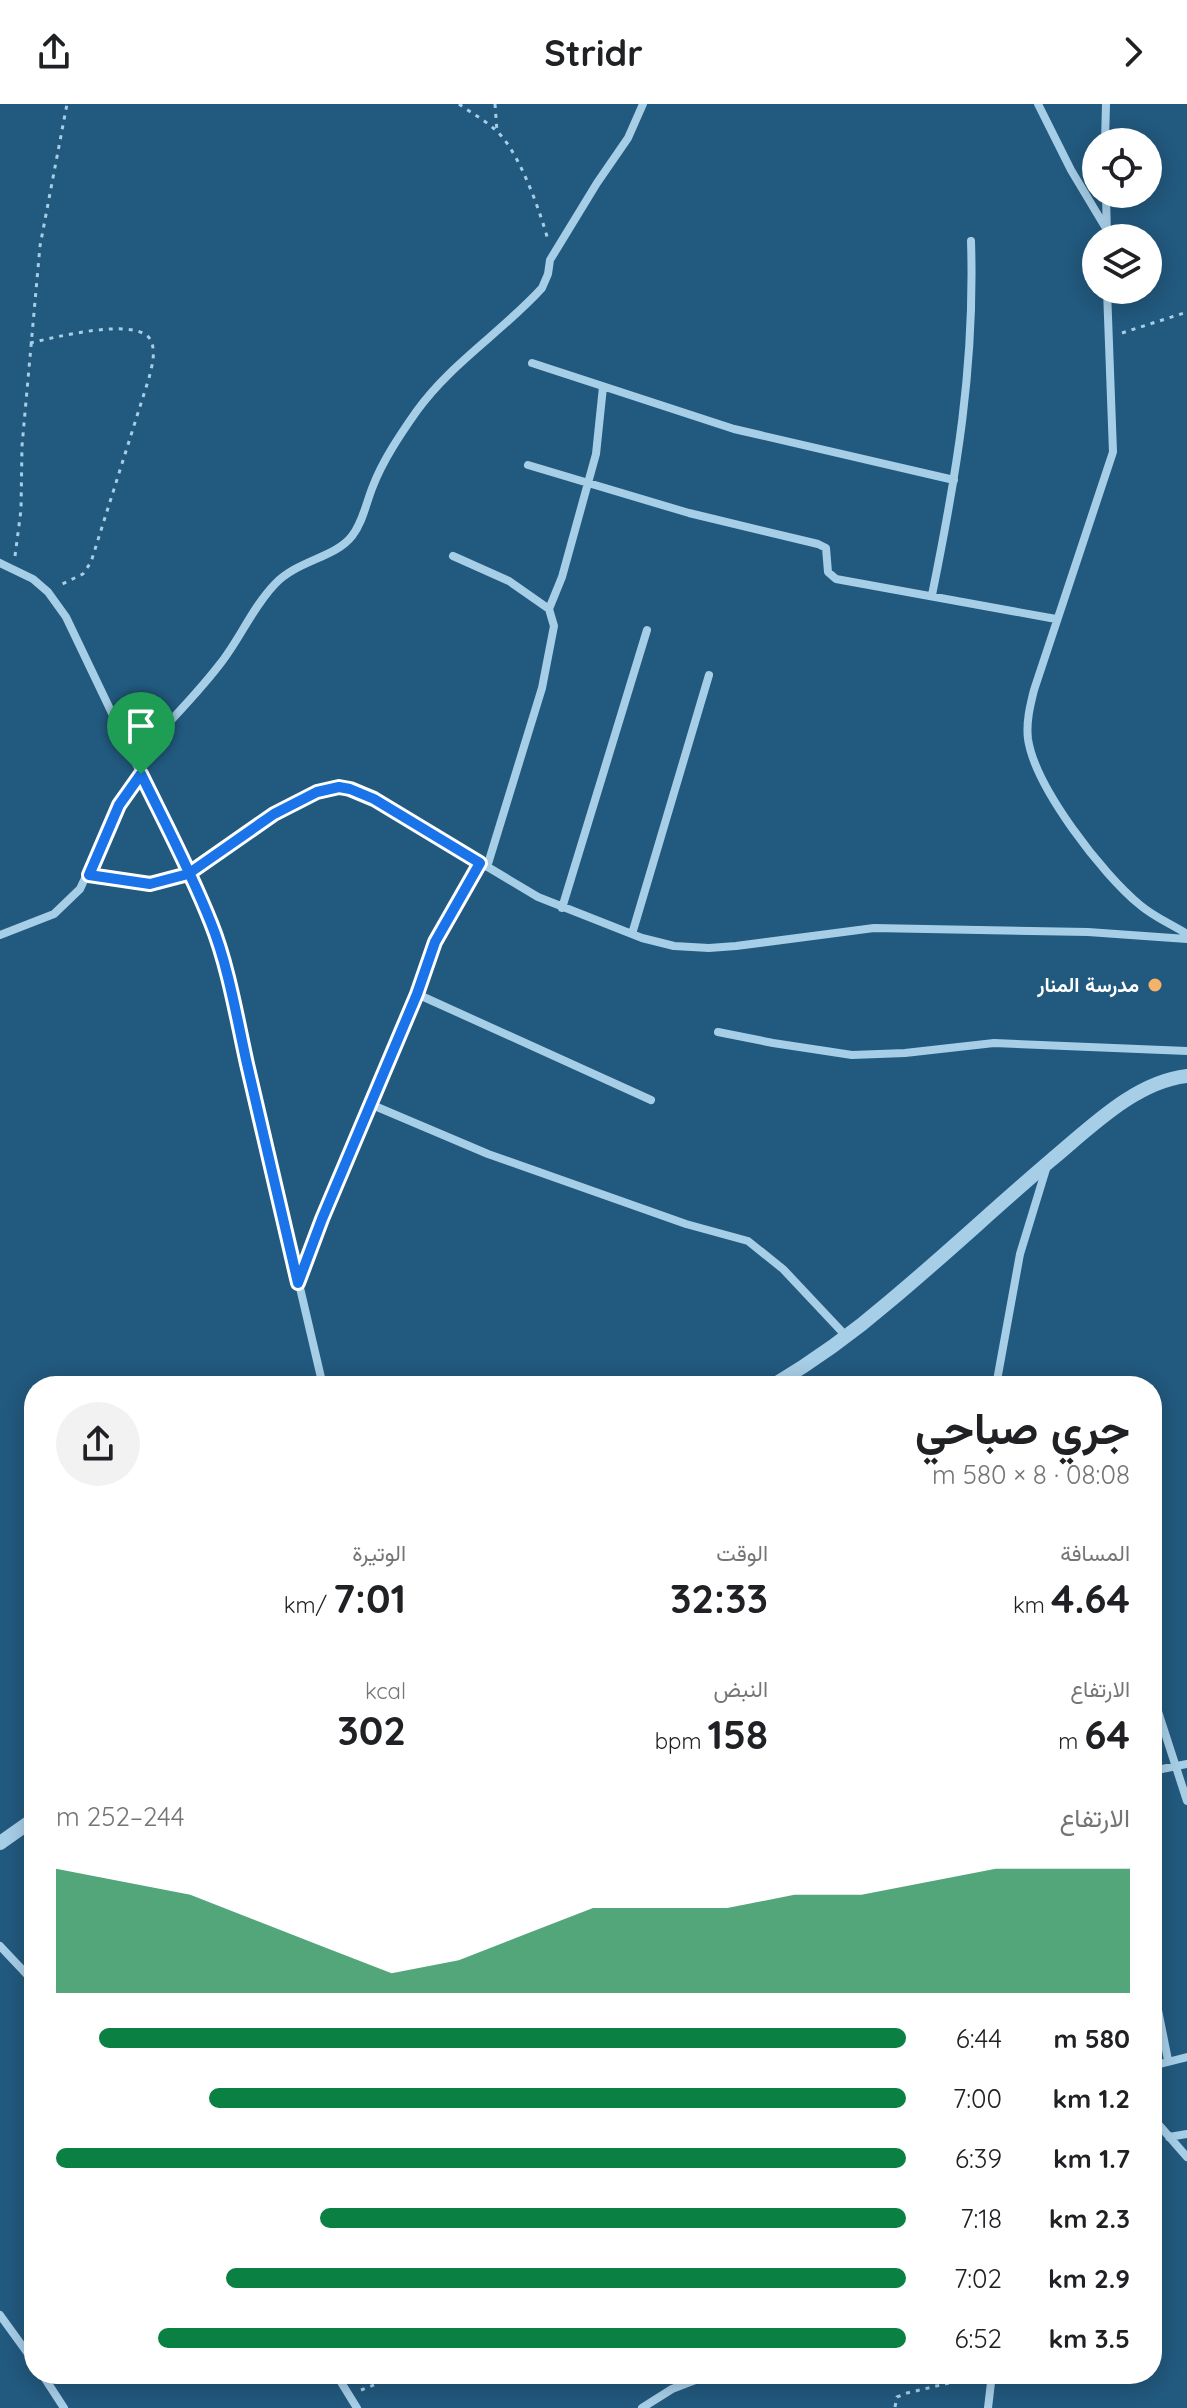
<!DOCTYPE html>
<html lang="ar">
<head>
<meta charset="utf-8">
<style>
	:root { --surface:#fff; --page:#f2f2f2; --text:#202124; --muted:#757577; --accent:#0b8043 }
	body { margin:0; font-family:Quicksand,Vazirmatn,sans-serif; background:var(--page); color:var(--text); direction:rtl; height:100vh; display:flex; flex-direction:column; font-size:30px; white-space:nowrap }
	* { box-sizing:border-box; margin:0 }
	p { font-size:26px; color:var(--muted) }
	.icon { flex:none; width:44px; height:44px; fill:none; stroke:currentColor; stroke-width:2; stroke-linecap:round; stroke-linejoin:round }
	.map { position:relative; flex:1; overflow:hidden; direction:ltr }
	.sheet { position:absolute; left:24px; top:1272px; width:1138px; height:1008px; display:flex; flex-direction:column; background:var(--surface); border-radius:32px; box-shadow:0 4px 20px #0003; direction:rtl }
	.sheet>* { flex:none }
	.fabs { position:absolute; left:1082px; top:24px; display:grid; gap:16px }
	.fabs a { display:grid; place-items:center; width:80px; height:80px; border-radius:50%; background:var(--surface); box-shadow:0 4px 20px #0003; font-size:40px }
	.pin { position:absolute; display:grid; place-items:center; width:68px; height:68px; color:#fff; margin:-82px -34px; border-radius:50% 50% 50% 0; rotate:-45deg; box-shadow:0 0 8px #0007 }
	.pin .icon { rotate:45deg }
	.round { display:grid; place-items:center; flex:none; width:84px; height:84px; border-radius:42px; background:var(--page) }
	.headline { display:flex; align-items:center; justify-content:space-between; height:136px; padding:0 32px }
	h1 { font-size:44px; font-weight:700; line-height:60px }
	.stats { display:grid; grid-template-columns:repeat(3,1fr); gap:12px; height:136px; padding:8px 32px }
	.stats div { display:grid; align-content:center }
	.stats b { font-size:40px; font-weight:700 }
	.stats small { font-size:22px; font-weight:400 }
	.stats p { font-size:22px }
	.chart { height:224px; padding:16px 32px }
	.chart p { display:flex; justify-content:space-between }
	.chart svg { width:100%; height:144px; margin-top:8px; fill:var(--accent); opacity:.7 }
	ul { padding:0 32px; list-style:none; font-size:26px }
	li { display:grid; grid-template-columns:128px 96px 1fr; align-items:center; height:60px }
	li i { height:20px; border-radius:10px; background:var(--accent) }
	header { display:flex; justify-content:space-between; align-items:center; height:104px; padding:0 32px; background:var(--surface); font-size:36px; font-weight:700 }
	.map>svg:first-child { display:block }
</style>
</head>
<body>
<header><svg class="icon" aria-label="forward" viewBox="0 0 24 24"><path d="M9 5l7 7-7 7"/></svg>Stridr<svg class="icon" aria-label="share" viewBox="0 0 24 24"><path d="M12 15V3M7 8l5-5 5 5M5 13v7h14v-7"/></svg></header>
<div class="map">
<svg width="1187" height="2304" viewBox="0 0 1187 2304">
	<rect width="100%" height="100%" fill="#22597e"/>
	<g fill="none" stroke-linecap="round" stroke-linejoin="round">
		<path stroke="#a7cee7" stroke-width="3" stroke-dasharray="4 6" stroke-linecap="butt" d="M459,0C474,11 491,19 503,34C522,57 540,107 548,136
			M495,0L497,28
			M1122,229L1187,208
			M30,239C52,234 140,211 151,237C156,248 152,262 149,274L91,458L83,470L58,482
			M15,452L21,406L22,342L40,142L67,0
			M361,2286L402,2270
			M895,2303L897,2293L907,2289L979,2272"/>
		<path stroke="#a7cee7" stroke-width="8" d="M1038,0L1071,66L1107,126
			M1105,38L1106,0
			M1106,90L1107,134
			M1107,186L1113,348L1034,586C1030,602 1026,618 1028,635C1035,683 1102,770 1140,801C1154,813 1171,820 1187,830
			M532,259L734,325L954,376
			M528,361L689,409L818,440L826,444L828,468L836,475L1056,515
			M453,452L509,477L549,505L554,522L542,584L487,763
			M0,459L33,475L48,488L66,513L141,670L119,701L80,785L54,810L0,831
			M932,491C957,368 975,262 971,137
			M549,505L562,473L596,350L603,283
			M134,656C163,624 194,594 220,560C240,535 252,504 275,480C298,456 335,454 352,432C363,418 366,399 373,382C383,356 400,331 416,308C451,259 502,228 542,184L548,170L550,156L597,79L628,34L643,0
			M141,670L212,821L232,894L323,1282
			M89,771L139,779L164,777L188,770L258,719L317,688L339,683L350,685L374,695L538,793L642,834L674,842L709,844L736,842L874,824L1088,828L1187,835
			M562,804L647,526
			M632,830L709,571
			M417,890L651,996
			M718,928L773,939L852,951L905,949L994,939L1187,947
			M370,1000L488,1050L686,1120L748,1137L783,1165L846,1232
			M298,1179L322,1115L417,890L435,838L480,759
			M996,1282L1020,1150L1046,1065
			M1152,1589L1187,1697
			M1152,1667L1187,1660
			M0,1842L34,1878
			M1152,1876L1168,1956
			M1152,1962L1187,1953
			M1152,2013L1187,2053
			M1169,2033L1187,2030
			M0,2211L34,2258
			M42,2270L64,2304
			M336,2270L357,2304
			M642,2304L672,2285L711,2270
			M988,2304L992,2270"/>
		<path stroke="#a7cee7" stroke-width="14" d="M772,1282C814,1257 853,1229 890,1197C944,1152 996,1103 1050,1057C1089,1025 1134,978 1187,972
			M0,1739L34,1715"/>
	</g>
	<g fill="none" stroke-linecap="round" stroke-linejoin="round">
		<defs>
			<path id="route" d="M141,670C165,719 191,768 211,819C228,861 237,915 247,960C264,1033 281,1106 298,1179L322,1115L417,890L435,838L480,759L374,695L350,685L339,683L317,688L274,710L188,770L150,780L89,771L119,701L141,670"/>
		</defs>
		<use href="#route" stroke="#fff" stroke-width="16"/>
		<use href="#route" stroke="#1a73e8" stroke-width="10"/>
	</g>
	<circle fill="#f3b469" stroke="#22597e" stroke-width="3" cx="1155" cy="881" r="8"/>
	<g text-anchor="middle" stroke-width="6" stroke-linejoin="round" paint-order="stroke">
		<g font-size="20" font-weight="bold" fill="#fff" stroke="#22597e" text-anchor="end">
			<text x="1139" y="888">مدرسة المنار</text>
		</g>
	</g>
</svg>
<div class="fabs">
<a><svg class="icon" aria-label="locate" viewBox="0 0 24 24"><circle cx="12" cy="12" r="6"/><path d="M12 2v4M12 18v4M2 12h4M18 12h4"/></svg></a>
<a><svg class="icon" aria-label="layers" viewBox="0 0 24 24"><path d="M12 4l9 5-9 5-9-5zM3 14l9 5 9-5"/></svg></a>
</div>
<div class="pin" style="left:141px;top:670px;background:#1e9e55"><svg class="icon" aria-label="arrive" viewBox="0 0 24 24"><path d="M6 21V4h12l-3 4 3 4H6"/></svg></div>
<section class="sheet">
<div class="headline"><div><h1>جري صباحي</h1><p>08:08 · 8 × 580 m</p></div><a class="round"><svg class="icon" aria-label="share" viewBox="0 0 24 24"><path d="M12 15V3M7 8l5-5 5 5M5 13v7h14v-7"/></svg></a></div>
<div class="stats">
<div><p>المسافة</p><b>4.64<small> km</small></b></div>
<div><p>الوقت</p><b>32:33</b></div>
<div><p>الوتيرة</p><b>7:01<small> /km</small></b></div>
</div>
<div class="stats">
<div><p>الارتفاع</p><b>64<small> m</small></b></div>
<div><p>النبض</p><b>158<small> bpm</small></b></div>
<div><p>kcal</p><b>302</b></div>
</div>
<div class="chart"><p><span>الارتفاع</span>244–252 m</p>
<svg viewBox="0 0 160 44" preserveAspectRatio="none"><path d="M0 44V6L10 10L20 14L30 22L40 30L50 38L60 34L70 26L80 18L90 18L100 18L110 14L120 14L130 10L140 6L150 6L160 6V44z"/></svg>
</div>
<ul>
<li><b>580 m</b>6:44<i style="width:95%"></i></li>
<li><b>1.2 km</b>7:00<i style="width:82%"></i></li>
<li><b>1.7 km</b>6:39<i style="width:100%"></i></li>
<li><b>2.3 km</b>7:18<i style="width:69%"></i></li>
<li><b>2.9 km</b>7:02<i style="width:80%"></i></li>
<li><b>3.5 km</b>6:52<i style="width:88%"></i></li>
</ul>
</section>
</div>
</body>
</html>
